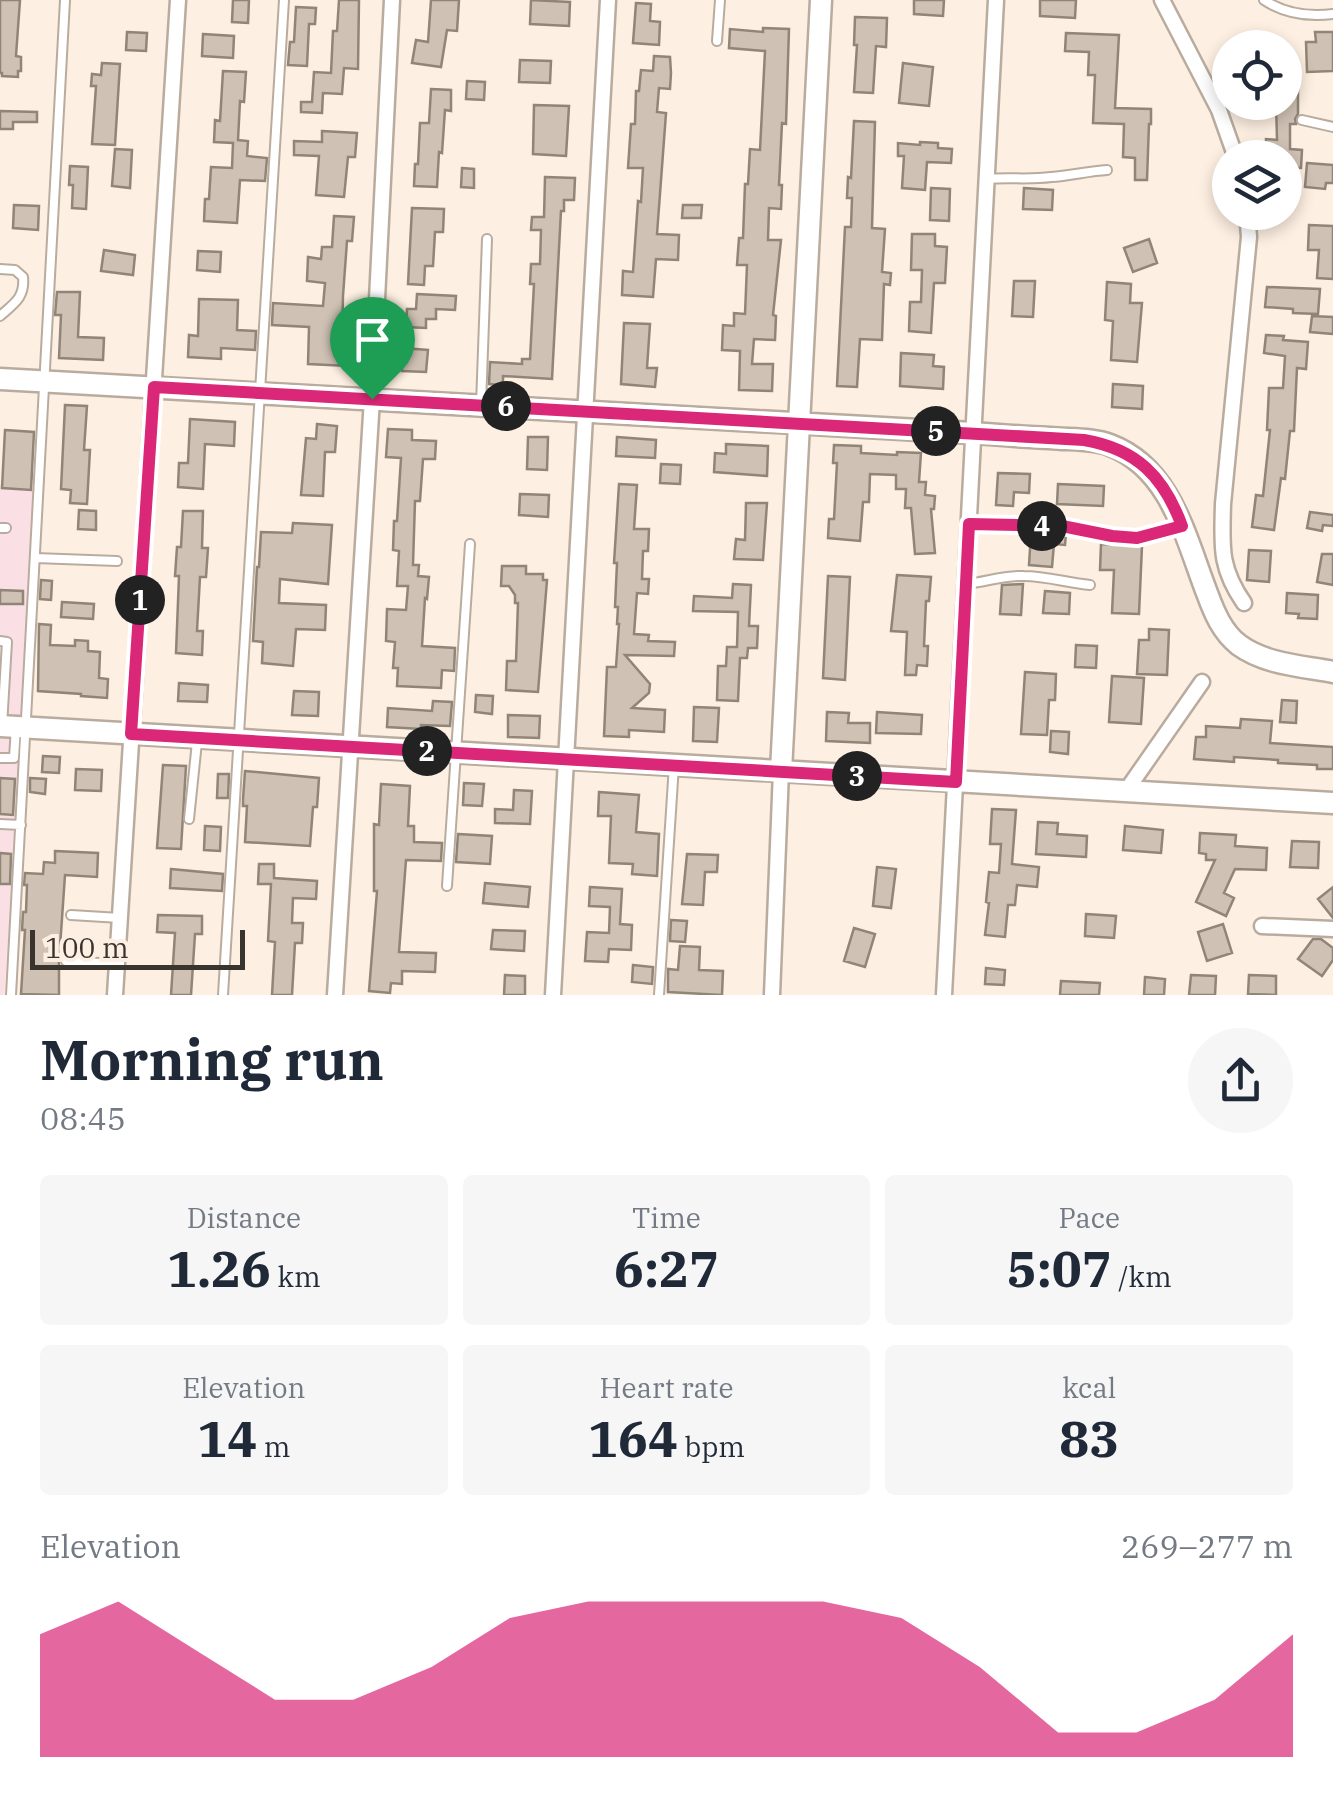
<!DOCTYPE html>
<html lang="en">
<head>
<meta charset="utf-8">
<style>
	:root { --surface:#fff; --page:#f6f6f7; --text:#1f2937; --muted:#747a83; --accent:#db2777 }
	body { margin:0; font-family:"IBM Plex Serif",serif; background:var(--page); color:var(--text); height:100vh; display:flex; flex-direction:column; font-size:38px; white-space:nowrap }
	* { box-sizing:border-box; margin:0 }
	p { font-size:32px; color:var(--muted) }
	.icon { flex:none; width:55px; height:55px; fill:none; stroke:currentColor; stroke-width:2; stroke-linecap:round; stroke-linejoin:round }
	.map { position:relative; height:995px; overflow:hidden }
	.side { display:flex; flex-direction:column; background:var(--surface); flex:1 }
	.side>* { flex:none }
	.controls { position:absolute; left:1212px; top:30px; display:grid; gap:20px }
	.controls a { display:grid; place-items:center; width:90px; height:90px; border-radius:50%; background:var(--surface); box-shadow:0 5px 15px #0003; font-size:50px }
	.scale { position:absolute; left:30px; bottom:25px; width:215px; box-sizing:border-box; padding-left:10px; border:5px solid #3a342f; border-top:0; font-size:28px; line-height:35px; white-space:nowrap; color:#3a342f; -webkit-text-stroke:8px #fdefe1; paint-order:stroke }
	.pin { position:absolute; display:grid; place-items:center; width:85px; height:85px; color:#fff; margin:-102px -42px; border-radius:50% 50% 50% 0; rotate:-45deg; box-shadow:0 0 10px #0007 }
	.pin .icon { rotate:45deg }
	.km { position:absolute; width:50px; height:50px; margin:-25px; border-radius:50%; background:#222; color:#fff; font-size:28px; line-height:50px; text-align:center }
	.round { display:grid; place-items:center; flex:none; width:105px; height:105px; border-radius:52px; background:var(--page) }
	.summary { display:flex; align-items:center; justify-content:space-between; height:170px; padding:0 40px }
	h1 { font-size:55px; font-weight:700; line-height:75px }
	.figures { display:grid; grid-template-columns:repeat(3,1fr); gap:15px; height:170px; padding:10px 40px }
	.figures div { display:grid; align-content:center; border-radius:10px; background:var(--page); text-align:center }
	.figures b { font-size:50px; font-weight:700 }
	.figures small { font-size:28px; font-weight:400 }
	.figures p { font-size:28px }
	.chart { height:280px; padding:20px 40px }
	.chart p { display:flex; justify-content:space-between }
	.chart svg { width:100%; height:180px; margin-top:10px; fill:var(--accent); opacity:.7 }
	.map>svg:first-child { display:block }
</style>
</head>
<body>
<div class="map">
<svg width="1333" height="995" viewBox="0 0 1333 995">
	<rect width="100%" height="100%" fill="#fdefe1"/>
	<path fill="#fae0e4" d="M0,484L2,489L36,491L24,717L4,995H0Z"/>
	<path fill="#cfc1b4" stroke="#918578" stroke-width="2.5" d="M0,0H20L16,56L21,57V71H18V77L2,76V73H0Z
		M233,0H249L248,23L232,22Z
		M339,0H359L358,69L344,68L342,94L323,93L322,113L301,112V102H312L314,72L331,73L333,31H337Z
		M431,0H459L457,31L447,30L441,67L412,63L416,40L428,42Z
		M531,0L570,2L569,26L530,24Z
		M914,0H944L943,16L914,14Z
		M1040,0H1076L1075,18L1040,16Z
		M636,3L651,4L650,21L660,22L659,45L633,43Z
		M296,7L316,8L315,24H309L307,66L288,65L290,42H294Z
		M855,17L887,18L886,47L876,46L873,93L854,92L857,45H854Z
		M763,28L789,29L786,124L782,123L779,185H782L781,209L769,208L768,240H781L773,315L776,316L775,340L754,339L752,364H773L772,391L739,390L740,351L722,350L723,325L734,326V313L745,314L747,265H737L739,238H743L745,184H748L750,149L760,150L765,51L729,48L730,29L763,32Z
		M127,32L147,33L146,51L126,50Z
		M1315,32H1333V71L1307,72L1306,42H1316Z
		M1066,33L1119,35L1115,108L1151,109V124H1149L1147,180H1135V158L1123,157L1124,124L1093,123L1095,75H1088L1089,52L1065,51Z
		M203,34L234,36L233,58L202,56Z
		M654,56L670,57L671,73L670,89L659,88L657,112L666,113L657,234L679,235L678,260L656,259L653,297L622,295L623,271L633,272L638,201L641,202L643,168H628L631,124H635L636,91H639L641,70L653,71Z
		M520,60L551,61L550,83L519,82Z
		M102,63L120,64L115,145L92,144L96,86H91L92,74L101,75Z
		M903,63L933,67L929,106L899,103Z
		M223,71L246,72L244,102L240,101L238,140L248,141L247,156L267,158L265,181L240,180L237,223L204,221L205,199H209L211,167L232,168L233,143L214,142L215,120L220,121Z
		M467,81L485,82L484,100L466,99Z
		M431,89L451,90V111L445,110L442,153L439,152L437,187L414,186L415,164H418L420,123H429Z
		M1285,90H1298V114L1295,119L1296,124H1290V149L1302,150L1301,168L1285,167V158H1265L1266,139L1277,140L1276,102H1285Z
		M534,105L569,106L566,156L533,154Z
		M0,111L37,112V122H13V129H0Z
		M854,121L875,122L872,228L885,229L882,272L891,273L890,285L884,284L882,340L860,339L857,387L837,386L845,227H851L852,198H847L848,177L851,178Z
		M322,131L357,133L355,157H348L344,197L316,195L319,156L294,155V141L322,142Z
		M920,142L938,143V148L952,149L951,163L927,162L925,190L902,188L904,156H898V143L920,145Z
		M115,149L132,150L130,188L112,186Z
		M1307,163L1333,165V183H1326L1325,189L1305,187Z
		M70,166L88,167L86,209L72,208L73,185H69Z
		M462,168L474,169V188L461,187Z
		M545,177L575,178L574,200H564V211H561L552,379L503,376V385L489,384L490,362L522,364V359H530L534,284H530L531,264H540L541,230H531L532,217H544Z
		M931,188L950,189L949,221L930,220Z
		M1024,188L1053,190L1052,210L1023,209Z
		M14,205L39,206L38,230L13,228Z
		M683,205H702L701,218H682Z
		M412,208L444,209L443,232H435L433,266H425L424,285L408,284Z
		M334,216L354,217L352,241H347L343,296L342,338H349L348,366L308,364L309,327L272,325L273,303L323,306L325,283L307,281L308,257L321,259L322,247H332Z
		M1309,225L1333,226V279L1317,278L1319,250H1308Z
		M912,234H935V246L947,247L945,283H934L931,333L909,331L910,302H921L922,270H911Z
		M1149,239L1157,263L1133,272L1124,248Z
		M104,250L135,255L133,275L101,271Z
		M198,251L221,252L220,272L197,270Z
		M1014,281H1035L1033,317L1012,316Z
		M1107,282L1131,284L1130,303H1142L1137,362L1111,360L1113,321L1105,320Z
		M1267,287L1320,289L1318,314L1293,313V309L1265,307Z
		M57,292H80L78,337L104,338L103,360L59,358L61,315H55Z
		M417,294L456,296L455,310L436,309V319H426V328L406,327L407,309H416Z
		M199,299L238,300L237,330L256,331L255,350L221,348V359L188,357L189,335L198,336Z
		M1312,316L1333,317V334L1310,332Z
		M624,323L650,324L647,368H657L655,387L621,384Z
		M1266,335L1284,336L1283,340L1308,342L1306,369L1297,368L1294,431H1290L1285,479L1281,478L1274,530L1252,527L1256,495L1263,496L1270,430H1267L1269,388H1283L1285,356L1264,353Z
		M403,348L428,350L426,372L402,371Z
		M901,353L934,355L933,366L944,367L943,389L900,386Z
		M1113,384L1143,386L1142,409L1112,407Z
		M65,405L87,406L84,450H90L87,504L70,503L71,490L61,489Z
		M190,419L235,422L234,446L205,444L203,489L178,487L179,463H188Z
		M317,424L337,426L335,452H325L323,496L301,495L306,438L316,439Z
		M388,429L412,430V440L436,441L435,459H423L420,501H415L413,565H419L418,576L429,577L427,599L425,598L422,646L455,648L454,671L442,670L441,688L397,686L398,668H393L395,642L386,641L387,609L406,610L408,586H397L399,551L393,550L394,521H397L401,458L386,457Z
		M5,430L34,432L31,490L2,488Z
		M528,437H548L547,470L527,469Z
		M617,437L656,440L655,458L616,456Z
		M726,444L768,446L767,476L714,472L715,453L726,454Z
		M834,445L861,446V453L897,455V452L921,453L919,482H926L925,495L935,496L934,509H931L935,553L915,554L911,508H905L906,489H896V475L870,474L869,502H863L860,541L828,538L829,519H834L837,463H833Z
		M661,464L681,465L680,484L660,483Z
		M998,473L1030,474L1029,493L1014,492L1013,506L996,505Z
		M619,484L637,485L634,529H649L648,551H643L642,579H649L648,594L637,593L634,634L649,635L648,641L675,642L674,656L625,655L650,684L649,693L632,708L665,710L664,732L629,730V737L604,736L607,667H616L619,624H617L618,607H615L617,563H614Z
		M1058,484L1104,486L1103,506L1057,504Z
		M520,494L549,495L548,517L519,515Z
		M746,503H767L763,560L734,559L736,539L745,540Z
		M79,510L96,511V530L78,529Z
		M183,511H203L202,548H208L206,577H200L197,631H203L202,655L176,653L179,576H175L177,547H181Z
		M1310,512L1333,515V526L1323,525L1322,531L1307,528Z
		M293,523L332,525L328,584L280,579L279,603L326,605L325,630L296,629L293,666L262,663L263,642L253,641L257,567H259L261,532L292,533Z
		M1031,533L1066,534L1065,545L1054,544L1052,567L1029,565Z
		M1101,544L1142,546L1139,614L1112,613L1114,570H1100Z
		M1249,550L1271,551L1269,582L1247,580Z
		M1322,554H1333V585L1317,582Z
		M502,566H526V574H543V580H547L538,692L506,690L507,661H516L518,603H515V595L509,586H501Z
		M897,575L931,577L929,601H926L924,646H928L927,666L917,665L916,675H905L907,632L891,631Z
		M828,576L850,577L845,680L823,678Z
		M41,580L52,581L51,600L40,599Z
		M733,584L751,585L749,626H758L757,648H748L747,658H740L738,701L717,700L718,666H726L727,647H737L738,612L693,611L694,596L732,598Z
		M1023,584L1021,615L1000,614L1002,585Z
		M0,590L23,591V604H0Z
		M1045,591L1070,593L1069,614L1043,613Z
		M1287,593L1318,595L1317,619L1298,618L1299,614L1286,613Z
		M62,602L94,604L93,619L61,617Z
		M39,624L51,625L50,645L75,646V640L88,641V651L100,652L99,678L108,679L107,698L81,696V694L38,691Z
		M1149,629L1169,630L1167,675L1137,674L1139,640H1149Z
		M1076,645L1097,646L1096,668L1075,667Z
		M1025,672L1056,674L1055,700H1049L1047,735L1021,734Z
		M1112,676L1144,678L1141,724L1109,722Z
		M179,683L208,685L207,702L178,701Z
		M294,691L319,692L318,716L292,715Z
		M476,695L493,696L492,714L475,712Z
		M1282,700L1297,701L1296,723L1280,722Z
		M433,701L452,702L450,726L421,725V729L387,727L388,708L432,711Z
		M694,707L719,708L717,742L693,741Z
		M827,712L849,713L848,723H870V743L826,741Z
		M877,712L922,715L921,734L876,733Z
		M508,715L540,716L539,738L508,737Z
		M1241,719L1272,721L1270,743L1333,747V769H1317V765L1278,763V760L1234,757V762L1194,759L1196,737H1206V726L1240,728Z
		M1051,731L1069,732L1068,754L1050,752Z
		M43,756L60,757L59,773L42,772Z
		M163,765L186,766L181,849L157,848Z
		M76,769L102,770L101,791L75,790Z
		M245,771L319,778L317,807H313L310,846L245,842L247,806H243V799Z
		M218,774H229L228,798H217Z
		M0,778L15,779L13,815L0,814Z
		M30,778L46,779L45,794L30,792Z
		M464,783L484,784L482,806L463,805Z
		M381,784L410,786L408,826H414V842L442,843L441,861L406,860L399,952L436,953L435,972L402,971V984L391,983L390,993L369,991L377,891H374V824L379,825Z
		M514,790L532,791L530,824L495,823V809L513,810Z
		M599,792L639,795L636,832L659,834L657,876L632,874L633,864L609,863L611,816H598Z
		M992,809L1016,810L1012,864L1039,867L1037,887L1017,885L1015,905H1008L1005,937L985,935L989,903L986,902L989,872L999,873L1001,844H990Z
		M1038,822L1058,823L1057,834L1087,836L1086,857L1036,854Z
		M205,826L221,827L220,851L204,850Z
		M1125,826L1163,830L1161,853L1123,850Z
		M1200,833L1236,835L1235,846L1267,848L1266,870L1235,869L1224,893L1234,898L1226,916L1196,902L1215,860H1206V854L1199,853Z
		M458,834L492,836L490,864L456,862Z
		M1292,841L1319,842L1318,868L1290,867Z
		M55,851L98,853L97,877L65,875L59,962V995L21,994L25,930H22L23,912H26L27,885H24L25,873L43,874L44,862L55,863Z
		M0,853L11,854L10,884H0Z
		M687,854L718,855L717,872H705L703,905L682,904Z
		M259,864H274V878L317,881L316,899L293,898L292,923H303L302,943H295L292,995H272L275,942L268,941L271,884H258Z
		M877,867L896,869L891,908L873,906Z
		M171,869L223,874L222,891L170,888Z
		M485,883L530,887L528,907L483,903Z
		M590,887L622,889L620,924L632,925L631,950L609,949L608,962L585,961L587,932L609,933L610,907L589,906Z
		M1333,887V918L1318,899Z
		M1086,914L1116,916L1114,938L1085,936Z
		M158,915L202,916V934H195L191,995H171L175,933L157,932Z
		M671,920L687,921L685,942L670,941Z
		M1223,924L1232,953L1207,961L1198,932Z
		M854,928L875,934L865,967L844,961Z
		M493,930L525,931L524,951L491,949Z
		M1313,939H1321L1333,948V960L1322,976L1298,959Z
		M680,946L700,947L699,970L723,971L722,995L668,992V969L678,970Z
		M633,965L653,967L652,984L632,982Z
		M986,968L1005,970L1004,985L985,984Z
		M505,975L525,976V995H504Z
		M1191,975L1216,976L1215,995H1189Z
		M1249,975L1276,976V995L1248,994Z
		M1145,977L1165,979L1164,995H1144Z
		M1061,981L1100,983L1099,995H1060Z"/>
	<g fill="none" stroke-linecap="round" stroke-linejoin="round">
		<defs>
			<path id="lane" d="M1264,0C1285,14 1308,17 1333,14
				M717,41L720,0
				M1302,120L1333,127
				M987,179C1008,177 1030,180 1051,177C1070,176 1088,171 1107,170
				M0,269L15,270L23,277C25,297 15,303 0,316
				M481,405L487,239
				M969,524L1062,526L1112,537L1137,538L1182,527
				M0,528H6
				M35,558L117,561
				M966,584C986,582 1004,575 1024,576C1046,576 1068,583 1090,585
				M0,641L7,642L2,726
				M0,758H14L16,727
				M189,819L197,742
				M0,824L21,825
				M447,886L470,544
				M71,915L120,918
				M66,961L117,964
				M11,995L65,0
				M223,995L284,0
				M659,995L674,765"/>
			<path id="street" d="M1162,0L1219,110L1236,158
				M1244,603C1219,567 1222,546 1223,504L1249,237L1247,212
				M1126,791L1202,682
				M1262,926L1333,929
				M115,995L178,0
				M335,995L372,399L392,0
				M553,995L608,0
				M772,995L781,771
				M944,995L996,0"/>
			<path id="secondary" d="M0,379L973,433C999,435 1024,437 1050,438C1069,440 1092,438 1110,445C1171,468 1186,539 1207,593C1214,612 1222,632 1239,645C1265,664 1301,666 1333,672
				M0,726L1333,803
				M781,771L821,0"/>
		</defs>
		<use href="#lane" stroke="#b9ac9f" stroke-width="12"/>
		<use href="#street" stroke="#b9ac9f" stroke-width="19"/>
		<use href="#secondary" stroke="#b9ac9f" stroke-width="25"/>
		<use href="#lane" stroke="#fff" stroke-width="8"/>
		<use href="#street" stroke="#fff" stroke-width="14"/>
		<use href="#secondary" stroke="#fff" stroke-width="20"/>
	</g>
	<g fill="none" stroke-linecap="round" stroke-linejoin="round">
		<defs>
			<path id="route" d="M154,387L1084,440C1137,449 1164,477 1182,526L1137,538L1112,536L1062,526L969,524L956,782L131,734Z"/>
		</defs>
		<use href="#route" stroke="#fff" stroke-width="20"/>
		<use href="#route" stroke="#db2777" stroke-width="12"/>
	</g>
</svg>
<div class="controls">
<a><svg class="icon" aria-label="locate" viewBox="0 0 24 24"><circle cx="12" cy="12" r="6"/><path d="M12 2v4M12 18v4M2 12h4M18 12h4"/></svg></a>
<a><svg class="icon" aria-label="layers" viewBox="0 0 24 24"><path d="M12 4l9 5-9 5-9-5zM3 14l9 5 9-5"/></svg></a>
</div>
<div class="scale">100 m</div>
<div class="pin" style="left:372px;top:399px;background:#1e9e55"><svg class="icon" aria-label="arrive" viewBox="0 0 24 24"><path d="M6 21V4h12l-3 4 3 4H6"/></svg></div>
<b class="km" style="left:140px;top:600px">1</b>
<b class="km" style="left:427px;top:751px">2</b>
<b class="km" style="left:857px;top:776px">3</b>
<b class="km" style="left:1042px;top:526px">4</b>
<b class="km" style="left:936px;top:431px">5</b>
<b class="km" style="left:506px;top:406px">6</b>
</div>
<section class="side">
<div class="summary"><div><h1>Morning run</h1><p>08:45</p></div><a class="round"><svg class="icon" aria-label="share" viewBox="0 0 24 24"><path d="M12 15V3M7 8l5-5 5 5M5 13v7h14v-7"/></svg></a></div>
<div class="figures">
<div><p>Distance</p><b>1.26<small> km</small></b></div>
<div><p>Time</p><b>6:27</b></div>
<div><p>Pace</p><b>5:07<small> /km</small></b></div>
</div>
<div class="figures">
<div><p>Elevation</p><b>14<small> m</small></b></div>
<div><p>Heart rate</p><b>164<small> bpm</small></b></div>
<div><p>kcal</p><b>83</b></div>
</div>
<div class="chart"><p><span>Elevation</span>269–277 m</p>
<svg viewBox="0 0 160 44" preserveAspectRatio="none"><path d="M0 44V14L10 6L20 18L30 30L40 30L50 22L60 10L70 6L80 6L90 6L100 6L110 10L120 22L130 38L140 38L150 30L160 14V44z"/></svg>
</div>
</section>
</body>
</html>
